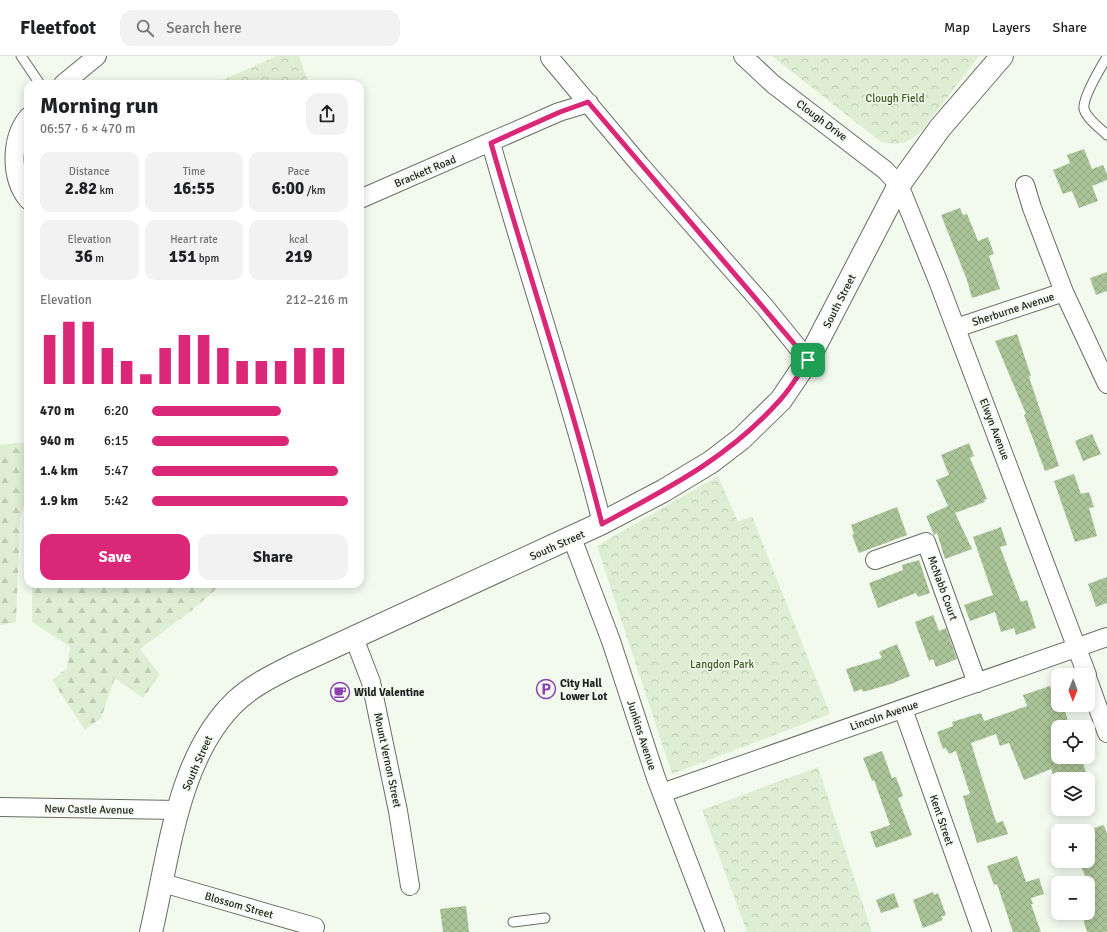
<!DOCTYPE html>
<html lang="en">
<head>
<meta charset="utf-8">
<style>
	:root { --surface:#fff; --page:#f2f2f2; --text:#202124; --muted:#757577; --line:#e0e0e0; --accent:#db2777 }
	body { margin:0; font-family:Signika,sans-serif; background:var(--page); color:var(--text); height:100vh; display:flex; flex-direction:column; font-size:15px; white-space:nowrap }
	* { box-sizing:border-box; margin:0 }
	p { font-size:13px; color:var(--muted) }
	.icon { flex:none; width:22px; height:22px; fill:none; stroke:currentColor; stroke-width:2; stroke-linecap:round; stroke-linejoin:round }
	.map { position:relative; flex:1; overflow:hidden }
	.side { position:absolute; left:24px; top:24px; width:340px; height:508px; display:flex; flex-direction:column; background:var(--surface); border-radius:12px; box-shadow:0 2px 10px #0003 }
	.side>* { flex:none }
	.needle { width:26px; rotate:181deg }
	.buttons { position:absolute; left:1051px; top:612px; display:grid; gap:8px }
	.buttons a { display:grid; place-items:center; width:44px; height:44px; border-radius:8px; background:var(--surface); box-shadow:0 2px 10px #0003; font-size:20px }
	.pin { position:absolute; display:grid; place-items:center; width:34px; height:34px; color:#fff; margin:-17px; border-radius:8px; box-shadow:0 2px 6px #0006 }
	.round { display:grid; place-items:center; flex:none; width:42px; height:42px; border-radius:12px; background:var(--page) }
	.head { display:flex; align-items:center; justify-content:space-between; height:68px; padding:0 16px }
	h1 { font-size:22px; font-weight:700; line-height:30px }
	.stats { display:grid; grid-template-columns:repeat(3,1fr); gap:6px; height:68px; padding:4px 16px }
	.stats div { display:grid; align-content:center; border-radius:10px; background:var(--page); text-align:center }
	.stats b { font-size:17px; font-weight:700 }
	.stats small { font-size:11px; font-weight:400 }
	.stats p { font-size:11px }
	.chart { height:112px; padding:8px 16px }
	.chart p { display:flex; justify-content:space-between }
	.chart svg { width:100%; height:72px; margin-top:4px; stroke:var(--accent); stroke-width:6 }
	.cta { display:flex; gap:8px; margin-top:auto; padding:8px 16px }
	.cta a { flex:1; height:46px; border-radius:12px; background:var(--accent); color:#fff; font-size:16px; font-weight:700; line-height:46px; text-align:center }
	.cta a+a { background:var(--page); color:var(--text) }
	ul { padding:0 16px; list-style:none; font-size:13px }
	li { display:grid; grid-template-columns:64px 48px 1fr; align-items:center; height:30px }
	li i { height:10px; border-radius:5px; background:var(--accent) }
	header { display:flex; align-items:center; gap:24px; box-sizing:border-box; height:56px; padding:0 20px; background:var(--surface); border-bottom:1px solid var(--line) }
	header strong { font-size:19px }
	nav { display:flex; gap:22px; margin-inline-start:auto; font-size:14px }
	.search { width:280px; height:36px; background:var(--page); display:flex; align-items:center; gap:10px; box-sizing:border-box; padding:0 14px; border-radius:12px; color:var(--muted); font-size:15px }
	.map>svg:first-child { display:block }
</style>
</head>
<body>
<header>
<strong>Fleetfoot</strong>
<div class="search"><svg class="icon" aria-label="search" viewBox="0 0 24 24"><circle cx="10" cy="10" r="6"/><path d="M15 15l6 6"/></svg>Search here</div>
<nav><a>Map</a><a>Layers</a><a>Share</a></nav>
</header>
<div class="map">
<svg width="1107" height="876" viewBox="0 0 1107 876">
	<defs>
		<pattern id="forest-firs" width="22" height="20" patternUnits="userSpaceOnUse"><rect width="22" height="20" fill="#ddeed2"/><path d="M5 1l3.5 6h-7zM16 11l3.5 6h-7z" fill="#bdccb4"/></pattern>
		<pattern id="park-crowns" width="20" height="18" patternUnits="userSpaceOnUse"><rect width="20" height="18" fill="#ddeed2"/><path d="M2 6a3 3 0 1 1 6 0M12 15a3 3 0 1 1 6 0" fill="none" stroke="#bdccb4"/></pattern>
		<pattern id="building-cross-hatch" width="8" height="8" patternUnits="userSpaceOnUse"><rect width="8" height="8" fill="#aac398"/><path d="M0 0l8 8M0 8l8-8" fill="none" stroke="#92a782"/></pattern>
	</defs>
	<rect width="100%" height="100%" fill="#f2faee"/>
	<path fill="url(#forest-firs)" d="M28,386V438L20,463L16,566L0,569V389Z
		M32,528H222L192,554L140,593L160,619L143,642L115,622L101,662L85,674L52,624L67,612L70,591L32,566Z"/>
	<path fill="url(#park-crowns)" d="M277,0H299L309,28H213Z
		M772,0H979L920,77C907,87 898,90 881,86Z
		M718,420L738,466L752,460L830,658L672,718L597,490Z
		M818,711L872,876H747L702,754Z"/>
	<path fill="url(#building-cross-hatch)" d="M1084,93L1092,113L1103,109L1107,118V124L1092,130L1098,145L1079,152L1072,135L1063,138L1053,114L1070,107L1067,99Z
		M960,152L963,159L967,158L978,185L988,181L994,198L989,200L1000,233L972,242L967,224L941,159Z
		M1107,216V235L1096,239L1090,222Z
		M1017,278L1031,320L1029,321L1059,410L1045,415L1024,359L1026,358L995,285Z
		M1092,378L1101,398L1083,405L1075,385Z
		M969,387L974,400L970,402L987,443L984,444L985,446L955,457L972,493L945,503L937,477L934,479L926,460L948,450L936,424L949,419L941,399Z
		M1074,418L1081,438L1089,436L1094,451L1089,452L1097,480L1075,486L1054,425Z
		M897,451L907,479L859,497L852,479L854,478L851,469Z
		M1001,471L1007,489L1000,491L1021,546L1027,544L1036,572L1016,579L1014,572L1001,576L995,556L970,565L964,549L993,539L973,481Z
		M919,504L930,537L918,541L916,537L878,552L869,527L903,514L902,509Z
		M1107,521V547L1096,551L1088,528Z
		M933,559L939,575L946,572L957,603L936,611L933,603L929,605L915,566Z
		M897,588L910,620L891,628L863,636L862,633L854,636L846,613L882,602L879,596Z
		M1050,630L1051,633L1058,630V649H1063L1070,671H1058V709L1081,701L1088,723H1055L1051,713L1024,724L1009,687L1000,690L996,678L971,687L995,763L997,767L1003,765L1008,778L977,787L963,740L970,738L956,695L949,698L946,692L943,693L937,676L953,670L952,666L981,657L984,665L1027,650L1023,639Z
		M882,695L892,722L896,721L903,740L898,742L912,779L876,792L870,776L890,769L874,724L872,725L863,702Z
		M1104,769L1107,778V876H1087L1083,862L1088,861V827L1080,808L1088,805V774Z
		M1017,800L1026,826L1039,822L1044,838L1031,842L1033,848H1031L1041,876H1013L997,828L994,829L987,810Z
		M933,836L934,839L938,837L946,859L941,861L943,864L923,872L913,844Z
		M894,837L899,851L881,857L876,844Z
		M466,850L469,876H443L440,853Z"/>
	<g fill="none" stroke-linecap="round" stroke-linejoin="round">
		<defs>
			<path id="service" d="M21,0L40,28
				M1107,1C1101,11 1082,42 1084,53C1087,63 1100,72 1107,79
				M513,866L545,862"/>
			<path id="minor" d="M743,0L773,28L885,114L899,129L938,225L1087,619
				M550,2L640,109L765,251L808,304
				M63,28L97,0
				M28,61C10,83 10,122 28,144
				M491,87C526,214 570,339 602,467
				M1025,129L1032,152L1064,236
				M360,143L559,56L589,47
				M956,272L1064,236L1107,328
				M572,482L611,585L656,722L715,876
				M875,504L926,486L977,627
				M354,582L371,626L398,755L410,830
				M1088,624L1107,677
				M903,653L982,876
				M662,737L1107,581
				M0,751L178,754
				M163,827L315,871"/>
			<path id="tertiary" d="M151,876C169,801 177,701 236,645C252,630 272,620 292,610L602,467L663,435L711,406L741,383L781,344L808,304L899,129L940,72L1002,0"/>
		</defs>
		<use href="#service" stroke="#676d63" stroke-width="11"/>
		<use href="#minor" stroke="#676d63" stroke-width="20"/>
		<use href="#tertiary" stroke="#676d63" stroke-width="24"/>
		<use href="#service" stroke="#fff" stroke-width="9"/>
		<use href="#minor" stroke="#fff" stroke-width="18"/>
		<use href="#tertiary" stroke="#fff" stroke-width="22"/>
	</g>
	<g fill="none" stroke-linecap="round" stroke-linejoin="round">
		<defs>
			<path id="route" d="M588,46L808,304C799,318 791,332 780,344C728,402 670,431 602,468C570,339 527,214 491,87L560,56Z"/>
		</defs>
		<use href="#route" stroke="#fff" stroke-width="8"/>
		<use href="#route" stroke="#db2777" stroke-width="5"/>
	</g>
	<defs>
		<symbol id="parking-ring" viewBox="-11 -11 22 22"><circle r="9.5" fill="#f2faee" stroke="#8c40b1" stroke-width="1.5"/><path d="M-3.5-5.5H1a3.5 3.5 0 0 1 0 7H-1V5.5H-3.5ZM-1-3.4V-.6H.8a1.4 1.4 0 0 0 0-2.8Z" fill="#8c40b1"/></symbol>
		<symbol id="cafe-ring" viewBox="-11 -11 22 22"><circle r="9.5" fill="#f2faee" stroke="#8c40b1" stroke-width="1.5"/><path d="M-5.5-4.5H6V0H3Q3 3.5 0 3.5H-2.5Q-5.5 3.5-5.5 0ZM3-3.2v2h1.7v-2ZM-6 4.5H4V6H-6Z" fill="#8c40b1"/></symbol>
	</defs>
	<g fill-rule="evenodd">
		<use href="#parking-ring" x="535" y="622" width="22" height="22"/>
		<use href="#cafe-ring" x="329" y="625" width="22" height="22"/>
	</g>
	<g text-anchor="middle" stroke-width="3" stroke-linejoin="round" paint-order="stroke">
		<g font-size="11" fill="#3a591d" stroke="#f2faee">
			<text x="895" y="46">Clough Field</text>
			<text x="722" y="612">Langdon Park</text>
		</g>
		<g font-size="11" fill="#1c1f1b" stroke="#f2faee">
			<text transform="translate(822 64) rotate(37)" y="4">Clough Drive</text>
			<text transform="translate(425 115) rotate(-23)" y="4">Brackett Road</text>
			<text transform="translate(839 245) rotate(-63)" y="4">South Street</text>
			<text transform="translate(1013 253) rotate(-18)" y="4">Sherburne Avenue</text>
			<text transform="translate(995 373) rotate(69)" y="4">Elwyn Avenue</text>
			<text transform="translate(557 489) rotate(-24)" y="4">South Street</text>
			<text transform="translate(943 532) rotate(70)" y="4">McNabb Court</text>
			<text transform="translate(884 659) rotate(-19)" y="4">Lincoln Avenue</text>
			<text transform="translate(642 679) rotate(72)" y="4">Junkins Avenue</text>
			<text transform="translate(388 704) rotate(78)" y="4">Mount Vernon Street</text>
			<text transform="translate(197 707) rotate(-66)" y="4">South Street</text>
			<text transform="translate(89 753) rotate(1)" y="4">New Castle Avenue</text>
			<text transform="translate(942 764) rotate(71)" y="4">Kent Street</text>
			<text transform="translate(239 849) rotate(16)" y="4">Blossom Street</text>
		</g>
		<g font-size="11" font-weight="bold" fill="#1c1f1b" stroke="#f2faee" text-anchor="start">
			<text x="560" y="631">City Hall<tspan x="560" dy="13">Lower Lot</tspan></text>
			<text x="354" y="640">Wild Valentine</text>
		</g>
	</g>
</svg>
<div class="buttons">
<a><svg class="needle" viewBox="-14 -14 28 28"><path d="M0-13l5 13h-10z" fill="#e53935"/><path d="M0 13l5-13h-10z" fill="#757577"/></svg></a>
<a><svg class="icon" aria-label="locate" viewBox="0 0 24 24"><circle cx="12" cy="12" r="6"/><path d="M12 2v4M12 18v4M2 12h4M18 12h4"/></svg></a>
<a><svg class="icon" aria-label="layers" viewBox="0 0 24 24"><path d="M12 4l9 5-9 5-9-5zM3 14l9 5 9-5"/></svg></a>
<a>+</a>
<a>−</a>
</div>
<div class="pin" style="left:808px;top:304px;background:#1e9e55"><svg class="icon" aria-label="arrive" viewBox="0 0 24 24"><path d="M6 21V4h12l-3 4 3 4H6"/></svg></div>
<section class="side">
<div class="head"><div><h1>Morning run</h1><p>06:57 · 6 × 470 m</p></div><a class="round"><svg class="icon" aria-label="share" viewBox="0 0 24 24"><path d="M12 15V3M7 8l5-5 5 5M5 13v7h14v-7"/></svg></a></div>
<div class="stats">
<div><p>Distance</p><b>2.82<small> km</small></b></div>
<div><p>Time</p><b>16:55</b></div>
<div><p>Pace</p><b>6:00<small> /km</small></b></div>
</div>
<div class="stats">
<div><p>Elevation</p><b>36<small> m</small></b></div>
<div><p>Heart rate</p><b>151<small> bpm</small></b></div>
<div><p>kcal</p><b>219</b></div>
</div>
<div class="chart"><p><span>Elevation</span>212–216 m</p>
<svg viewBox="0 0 160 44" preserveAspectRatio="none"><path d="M5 44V14M15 44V6M25 44V6M35 44V22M45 44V30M55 44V38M65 44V22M75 44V14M85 44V14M95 44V22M105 44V30M115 44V30M125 44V30M135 44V22M145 44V22M155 44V22"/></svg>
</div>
<ul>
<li><b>470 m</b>6:20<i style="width:66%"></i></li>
<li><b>940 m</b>6:15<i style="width:70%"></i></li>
<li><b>1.4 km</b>5:47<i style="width:95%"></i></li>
<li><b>1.9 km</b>5:42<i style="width:100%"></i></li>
</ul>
<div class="cta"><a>Save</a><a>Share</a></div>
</section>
</div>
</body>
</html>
